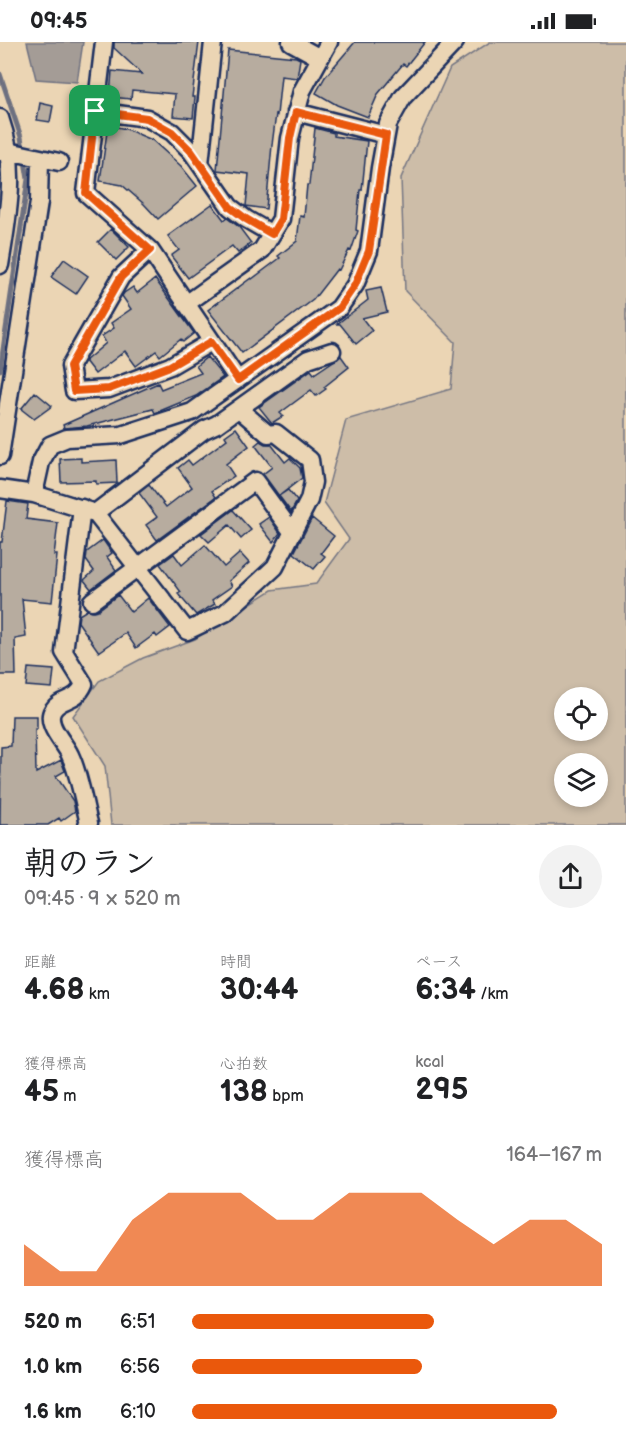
<!DOCTYPE html>
<html lang="ja">
<head>
<meta charset="utf-8">
<style>
	:root { --surface:#fff; --page:#f2f2f2; --text:#202124; --muted:#757577; --accent:#ea580c }
	body { margin:0; font-family:"Balsamiq Sans","Klee One",sans-serif; background:var(--page); color:var(--text); height:100vh; display:flex; flex-direction:column; font-size:22px; white-space:nowrap }
	* { box-sizing:border-box; margin:0 }
	p { font-size:20px; color:var(--muted) }
	.icon { flex:none; width:33px; height:33px; fill:none; stroke:currentColor; stroke-width:2; stroke-linecap:round; stroke-linejoin:round }
	.map { position:relative; height:783px; overflow:hidden }
	.details { display:flex; flex-direction:column; background:var(--surface); flex:1 }
	.details>* { flex:none }
	.controls { position:absolute; left:554px; top:645px; display:grid; gap:12px }
	.controls a { display:grid; place-items:center; width:54px; height:54px; border-radius:50%; background:var(--surface); box-shadow:0 3px 9px #0003; font-size:30px }
	.pin { position:absolute; display:grid; place-items:center; width:51px; height:51px; color:#fff; margin:-26px; border-radius:12px; box-shadow:0 3px 9px #0006 }
	.round { display:grid; place-items:center; flex:none; width:63px; height:63px; border-radius:32px; background:var(--page) }
	.summary { display:flex; align-items:center; justify-content:space-between; height:102px; padding:0 24px }
	h1 { font-size:33px; font-weight:700; line-height:45px }
	.stats { display:grid; grid-template-columns:repeat(3,1fr); gap:9px; height:102px; padding:6px 24px }
	.stats div { display:grid; align-content:center }
	.stats b { font-size:30px; font-weight:700 }
	.stats small { font-size:16px; font-weight:400 }
	.stats p { font-size:16px }
	.chart { height:168px; padding:12px 24px }
	.chart p { display:flex; justify-content:space-between }
	.chart svg { width:100%; height:108px; margin-top:6px; fill:var(--accent); opacity:.7 }
	ul { padding:0 24px; list-style:none; font-size:20px }
	li { display:grid; grid-template-columns:96px 72px 1fr; align-items:center; height:45px }
	li i { height:15px; border-radius:8px; background:var(--accent) }
	.status { display:flex; justify-content:space-between; align-items:center; height:42px; padding:0 30px; background:var(--surface); direction:ltr }
	.status svg { height:16px; fill:currentColor }
	.map>svg:first-child { display:block }
</style>
</head>
<body>
<div class="status"><b>09:45</b><svg viewBox="0 0 49 12"><path d="M0 12V9h3v3zM5 12V6h3v6zM10 12V3h3v9zM15 12V0h3v12zM26 1h20v11H26zM47 4h2v5h-2z"/></svg></div>
<div class="map">
<svg width="626" height="783" viewBox="0 0 626 783">
	<rect width="100%" height="100%" fill="#ebd5b4"/>
	<filter id="ink" filterUnits="userSpaceOnUse"><feTurbulence type="fractalNoise" baseFrequency=".0167" numOctaves="2"/><feDisplacementMap in="SourceGraphic" scale="12" xChannelSelector="R" yChannelSelector="G"/><feConvolveMatrix kernelMatrix="1 2 1 2 8 2 1 2 1" color-interpolation-filters="sRGB"/></filter>
	<g filter="url(#ink)">
		<path fill="#cdbda8" stroke="#747683" stroke-width="1.5" fill-rule="evenodd" d="M490,0H626V783H111L105,724L73,674L99,639L143,616L195,597L272,548L316,542L349,497L324,461L346,378L451,347L455,300L405,249L401,136L450,26ZM564,656H597V688H564ZM564,722H597V754H564Z"/>
		<path fill="#a49c96" stroke="#6d7080" stroke-width="1.5" d="M27,0H83L77,40L36,37Z"/>
		<g fill="none" stroke-linecap="round" stroke-linejoin="round">
			<path stroke="#6d7080" stroke-width="5" d="M0,32L21,95L28,137L0,328"/>
		</g>
		<path fill="#b7ac9f" stroke="#1b2f5e" stroke-width="1.5" d="M114,0H199L192,55H195L193,76L173,74L175,52L132,48L131,57L110,55L112,29L142,32L114,6Z
			M355,0H425L406,24L403,22L378,52L368,75L337,63L316,51L325,35Z
			M228,8L296,15L300,17L297,36L281,34L277,73L276,72L272,103L266,167L246,164L249,132L217,128Z
			M40,61L53,64L50,80L37,78Z
			M108,83L126,87L152,98L181,124L197,144L158,177L144,162L122,143L100,139Z
			M315,86L334,91V94L367,99L362,148H360L356,188L358,189L351,209L349,208L339,228L337,227L313,258L242,311L208,268L251,236L252,237L280,216L278,214L297,199L300,174L304,175L307,143H309Z
			M212,162L224,178L227,176L239,185L251,201L238,211L232,204L188,236L171,214L179,208L168,194Z
			M111,187L129,205L116,218L98,200Z
			M64,217L88,234L76,252L51,235Z
			M155,237L194,291L183,300L181,297L160,314L156,309L136,324L125,309L95,332L85,319L106,301L102,294L114,286L111,281L131,267L122,254L124,251L133,245L137,251Z
			M381,246L387,270L362,276L372,289L356,302L340,282H337L368,258L366,249Z
			M341,314L349,325L324,345L326,347L316,354L311,348L280,371L283,374L272,381L259,365L311,328L314,332Z
			M207,315L223,335L196,354L155,371L153,367L87,384L64,386L63,383L158,341L161,347L201,331L196,324Z
			M35,350L52,364L34,377L21,367Z
			M236,386L249,404L226,422L234,434L212,449L216,455L157,498L146,483L157,475L139,451L149,443L166,465L192,445L178,426L188,418L192,423L227,397L225,394Z
			M260,399L265,402H271L285,420L290,416L300,426L302,436L279,454L263,432L272,425L255,403Z
			M81,416V420L116,418L117,441L96,442V439L61,440L60,417Z
			M288,448L297,459L291,470L279,454Z
			M7,459L28,462L26,477L58,481L54,513H57L52,560L22,557L26,595L15,597L16,633H0V500H2Z
			M233,468L251,488L241,497L229,483L209,500L201,492Z
			M269,475L280,491L273,500L259,482Z
			M312,476L334,494L321,511L325,514L314,527L294,511Z
			M103,498L112,511L107,515L116,528L91,547L84,538L94,529L86,518L87,510Z
			M205,503L224,525L240,511L249,521L229,539L232,544L212,558L215,562L196,573L178,552L181,550L160,522L174,512L182,523Z
			M118,553L131,570L148,556L170,585L157,595L155,592L136,606L126,591L99,610L78,580L79,573L87,568L93,569L98,568Z
			M28,626L54,628L52,646L26,644Z
			M12,674H37V687H35L36,731L61,718L65,729L56,734L73,759L75,769L61,779L59,776L48,783H0L1,705L11,704Z"/>
		<g fill="none" stroke-linecap="round" stroke-linejoin="round">
			<defs>
				<path id="minor" d="M104,0L86,151L150,208L238,338
					M291,0L320,16
					M95,69L147,76L172,90L191,109L230,165L246,177L272,192
					M296,70L386,93
					M0,76C18,126 8,173 0,223
					M0,110L8,109L59,120
					M200,122L213,0
					M150,208L121,235L70,324L74,349L109,347L170,324L211,300
					M186,262L262,208L281,177L290,96L302,49L329,0
					M0,414L39,160L40,116
					M0,447L34,452L95,471L187,589L225,571L275,525L309,458L313,440L310,418L276,391L268,392L239,367
					M34,452L41,420L50,403L67,396L121,393L192,370L339,266L355,243L369,209L380,126L388,82L403,55L455,0
					M82,466L64,610L84,642C76,661 61,655 53,668C44,682 65,701 70,713C80,734 83,759 89,781L87,783
					M95,471L204,388L217,382L308,317L332,309
					M92,559L255,439L293,491"/>
			</defs>
			<use href="#minor" stroke="#1b2f5e" stroke-width="21"/>
			<use href="#minor" stroke="#ebd5b4" stroke-width="16"/>
		</g>
	</g>
	<g fill="none" stroke-linecap="round" stroke-linejoin="round" filter="url(#ink)">
		<defs>
			<path id="route" d="M95,69L147,76L172,90L191,109L230,165L246,177L272,192L281,177L290,96L296,70L386,93L369,209L355,243L339,266L238,338L211,300L170,324L109,347L74,349L70,324L121,235L150,208L86,151Z"/>
		</defs>
		<use href="#route" stroke="#fff" stroke-width="12"/>
		<use href="#route" stroke="#ea580c" stroke-width="8"/>
	</g>
</svg>
<div class="controls">
<a><svg class="icon" aria-label="locate" viewBox="0 0 24 24"><circle cx="12" cy="12" r="6"/><path d="M12 2v4M12 18v4M2 12h4M18 12h4"/></svg></a>
<a><svg class="icon" aria-label="layers" viewBox="0 0 24 24"><path d="M12 4l9 5-9 5-9-5zM3 14l9 5 9-5"/></svg></a>
</div>
<div class="pin" style="left:95px;top:69px;background:#1e9e55"><svg class="icon" aria-label="arrive" viewBox="0 0 24 24"><path d="M6 21V4h12l-3 4 3 4H6"/></svg></div>
</div>
<section class="details">
<div class="summary"><div><h1>朝のラン</h1><p>09:45 · 9 × 520 m</p></div><a class="round"><svg class="icon" aria-label="share" viewBox="0 0 24 24"><path d="M12 15V3M7 8l5-5 5 5M5 13v7h14v-7"/></svg></a></div>
<div class="stats">
<div><p>距離</p><b>4.68<small> km</small></b></div>
<div><p>時間</p><b>30:44</b></div>
<div><p>ペース</p><b>6:34<small> /km</small></b></div>
</div>
<div class="stats">
<div><p>獲得標高</p><b>45<small> m</small></b></div>
<div><p>心拍数</p><b>138<small> bpm</small></b></div>
<div><p>kcal</p><b>295</b></div>
</div>
<div class="chart"><p><span>獲得標高</span>164–167 m</p>
<svg viewBox="0 0 160 44" preserveAspectRatio="none"><path d="M0 44V27L10 38L20 38L30 17L40 6L50 6L60 6L70 17L80 17L90 6L100 6L110 6L120 17L130 27L140 17L150 17L160 27V44z"/></svg>
</div>
<ul>
<li><b>520 m</b>6:51<i style="width:59%"></i></li>
<li><b>1.0 km</b>6:56<i style="width:56%"></i></li>
<li><b>1.6 km</b>6:10<i style="width:89%"></i></li>
</ul>
</section>
</body>
</html>
